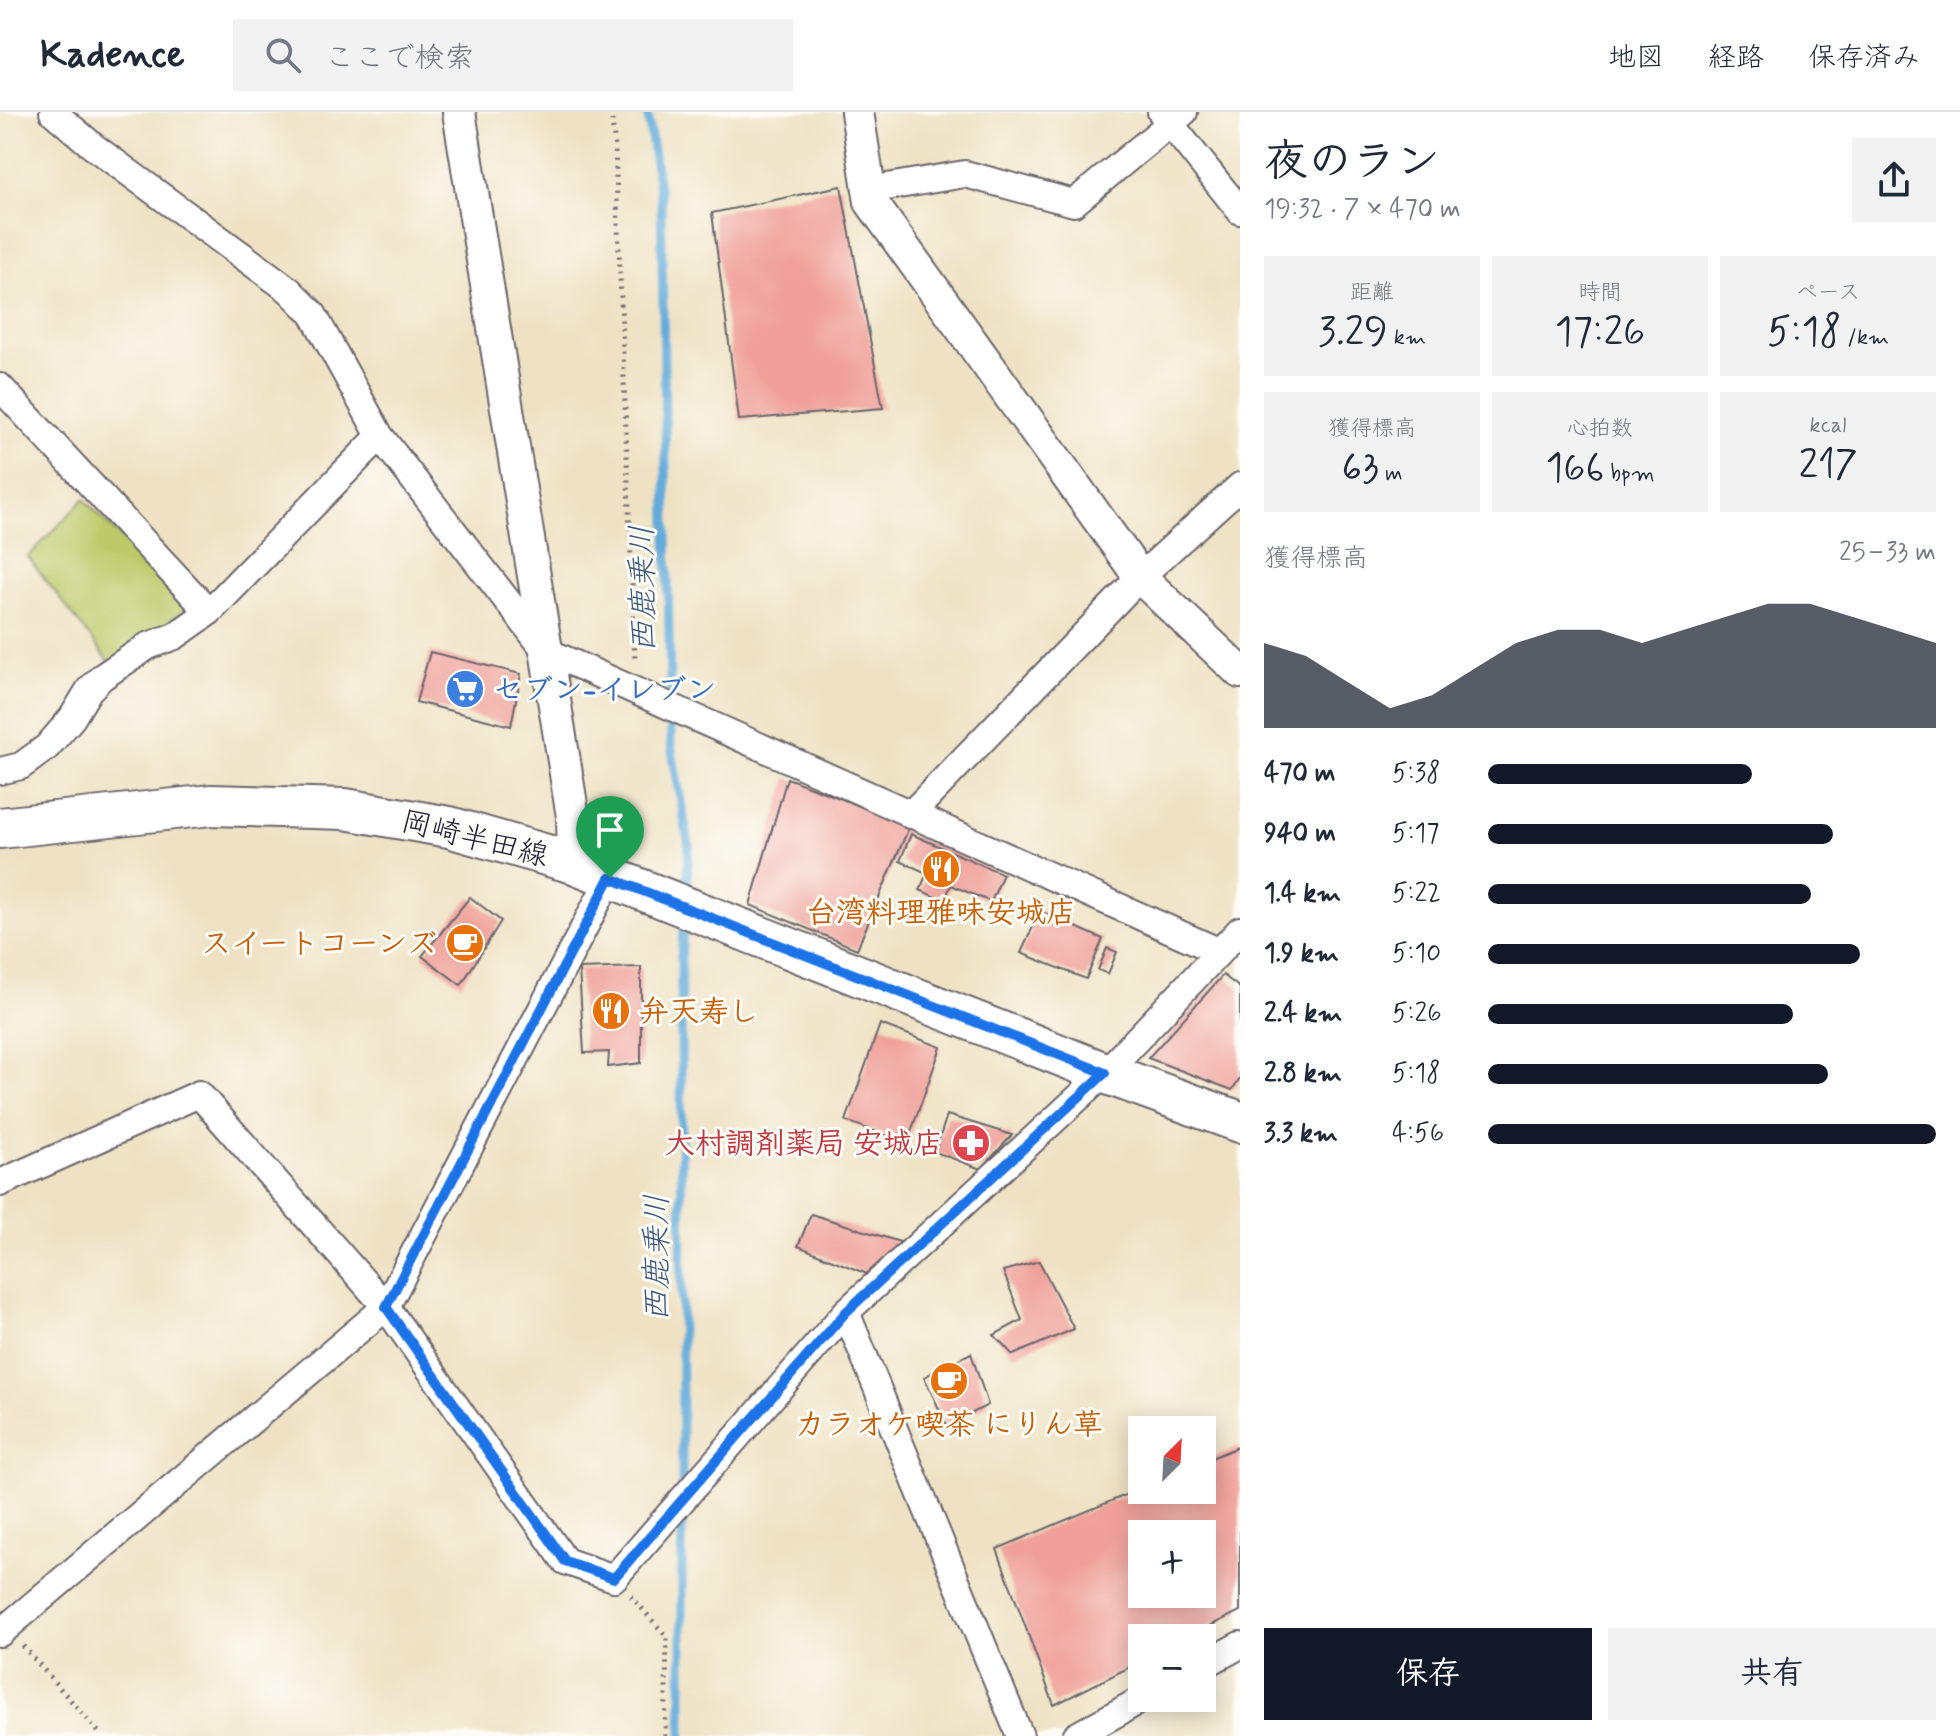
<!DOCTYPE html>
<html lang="ja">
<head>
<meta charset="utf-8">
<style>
	:root { --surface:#fff; --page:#f2f2f3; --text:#1f2937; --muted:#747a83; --line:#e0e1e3; --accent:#111827 }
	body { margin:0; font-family:Mynerve,"Klee One",sans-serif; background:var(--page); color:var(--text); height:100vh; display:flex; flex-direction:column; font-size:30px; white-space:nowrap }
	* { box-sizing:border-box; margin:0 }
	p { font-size:26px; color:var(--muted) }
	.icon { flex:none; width:44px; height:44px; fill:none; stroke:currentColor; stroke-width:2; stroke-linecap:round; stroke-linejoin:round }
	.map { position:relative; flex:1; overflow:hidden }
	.panel { display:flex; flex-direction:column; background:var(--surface); width:720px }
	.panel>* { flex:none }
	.needle { width:52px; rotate:24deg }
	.buttons { position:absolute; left:1128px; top:1304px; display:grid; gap:16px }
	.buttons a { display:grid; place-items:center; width:88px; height:88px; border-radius:0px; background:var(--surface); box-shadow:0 4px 20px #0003; font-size:40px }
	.pin { position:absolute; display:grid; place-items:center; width:68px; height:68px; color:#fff; margin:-82px -34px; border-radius:50% 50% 50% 0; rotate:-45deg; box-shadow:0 0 8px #0007 }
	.pin .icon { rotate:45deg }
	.round { display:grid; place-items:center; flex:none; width:84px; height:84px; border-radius:0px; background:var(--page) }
	.summary { display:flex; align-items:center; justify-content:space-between; height:136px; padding:0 24px }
	h1 { font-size:44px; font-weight:600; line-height:60px }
	.stats { display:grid; grid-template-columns:repeat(3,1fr); gap:12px; height:136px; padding:8px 24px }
	.stats div { display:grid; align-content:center; border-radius:0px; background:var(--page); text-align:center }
	.stats b { font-size:40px; font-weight:600 }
	.stats small { font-size:22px; font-weight:400 }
	.stats p { font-size:22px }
	.chart { height:224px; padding:16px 24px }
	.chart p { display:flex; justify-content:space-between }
	.chart svg { width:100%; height:144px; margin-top:8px; fill:var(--accent); opacity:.7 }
	.primary-button { display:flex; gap:16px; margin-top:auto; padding:16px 24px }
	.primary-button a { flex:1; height:92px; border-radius:0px; background:var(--accent); color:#fff; font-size:32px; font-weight:600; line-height:92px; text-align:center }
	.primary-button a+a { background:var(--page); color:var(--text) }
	ul { padding:0 24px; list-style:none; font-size:26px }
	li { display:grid; grid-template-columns:128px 96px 1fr; align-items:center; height:60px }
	li i { height:20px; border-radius:10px; background:var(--accent) }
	header { display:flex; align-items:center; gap:48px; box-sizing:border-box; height:112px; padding:0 40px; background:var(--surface); border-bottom:2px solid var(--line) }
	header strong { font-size:38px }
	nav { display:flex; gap:44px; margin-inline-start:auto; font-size:28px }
	.search { width:560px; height:72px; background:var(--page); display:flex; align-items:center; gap:20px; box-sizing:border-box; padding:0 28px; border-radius:0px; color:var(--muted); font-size:30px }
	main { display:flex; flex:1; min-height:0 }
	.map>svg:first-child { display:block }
</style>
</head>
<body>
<header>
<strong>Kadence</strong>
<div class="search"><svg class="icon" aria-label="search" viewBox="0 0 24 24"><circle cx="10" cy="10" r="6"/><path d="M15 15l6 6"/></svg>ここで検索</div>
<nav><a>地図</a><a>経路</a><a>保存済み</a></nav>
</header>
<main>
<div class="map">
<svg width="1240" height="1624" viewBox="0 0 1240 1624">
	<rect width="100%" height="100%" fill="#fdfcf7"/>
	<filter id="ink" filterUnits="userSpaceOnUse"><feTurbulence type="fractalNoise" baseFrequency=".0125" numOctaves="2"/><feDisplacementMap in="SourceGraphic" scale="16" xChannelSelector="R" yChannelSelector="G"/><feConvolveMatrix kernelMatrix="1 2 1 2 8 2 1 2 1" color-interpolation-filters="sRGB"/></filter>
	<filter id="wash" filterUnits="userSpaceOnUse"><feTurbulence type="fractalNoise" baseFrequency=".006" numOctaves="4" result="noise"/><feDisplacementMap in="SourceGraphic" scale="32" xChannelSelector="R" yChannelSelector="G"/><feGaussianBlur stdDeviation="1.8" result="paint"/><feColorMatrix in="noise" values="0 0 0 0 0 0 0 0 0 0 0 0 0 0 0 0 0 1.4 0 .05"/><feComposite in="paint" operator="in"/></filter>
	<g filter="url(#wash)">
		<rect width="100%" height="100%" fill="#efe2c4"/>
		<path fill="#bdca6b" stroke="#707653" stroke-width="2" d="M84,387L188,496L110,551L28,445Z"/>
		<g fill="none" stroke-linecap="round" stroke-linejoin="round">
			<path stroke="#62abda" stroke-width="9" d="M647,0L661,88L671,633L689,734L686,786
				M682,1378L681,846L684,804
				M682,1396V1624"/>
		</g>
		<g id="blocks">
			<path fill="#f0a09a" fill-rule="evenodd" d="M841,74L883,296L739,308L712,101Z
				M430,540L521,562L511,614L416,590Z
				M787,666L910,713L857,837L750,793Z
				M911,722L1003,762L991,790L951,773L944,789L920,778L927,761L900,749Z
				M470,785L501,809L461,873L422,844Z
				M1040,799L1103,827L1086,867L1021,841Z
				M1107,836L1117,840L1108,862L1098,858Z
				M641,855V951L608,955L609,940L584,941L579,857Z
				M1223,863L1240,876V966L1232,978L1148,946Z
				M880,912L941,935L907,1031L846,1009Z
				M947,1003L1012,1023L981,1057L935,1040Z
				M811,1102L900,1130L872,1164L798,1134Z
				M1039,1149L1074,1217L1013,1243L994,1223L1022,1208L1003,1159Z
				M971,1241L988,1293L947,1314L924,1265Z
				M1240,1334V1499L1186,1526H1142V1549L1054,1593L997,1437L1142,1376V1378H1202V1350ZM1142,1422H1202V1482H1142Z"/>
		</g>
	</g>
	<g filter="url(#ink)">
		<use href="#blocks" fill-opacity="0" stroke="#6a656b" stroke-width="2"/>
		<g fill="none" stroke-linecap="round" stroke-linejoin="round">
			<defs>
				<path id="minor" d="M53,0L94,35L289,178L313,202L380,324L546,539L1218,839
					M1161,0L1240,99
					M869,78L965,62L1074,91L1184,0
					M0,275L209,500
					M0,659L21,654L47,635L72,606L89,578L102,565L148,534L175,524L209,500L380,324
					M910,703L1140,465L1240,374
					M0,1071L199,982L386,1195L565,1449L614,1466L846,1200L1105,961L1240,818
					M846,1200L1020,1624
					M0,1521L386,1195L610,766
					M1202,1554L1240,1533
					M1076,1624L1144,1586"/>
				<path id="tertiary" d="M459,0L573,705L574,751
					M857,0L871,90L1140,465L1240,560"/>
				<path id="primary" d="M0,716L211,693L345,697L449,715L574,751L1105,961L1240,1010"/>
			</defs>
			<use href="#minor" stroke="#6a656b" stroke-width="30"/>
			<use href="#tertiary" stroke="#6a656b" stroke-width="36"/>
			<use href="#primary" stroke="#6a656b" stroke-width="44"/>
			<path stroke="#6a656b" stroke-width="5" stroke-dasharray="2 6" stroke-linecap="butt" d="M611,0L615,36L635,550
				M631,1484L667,1525L665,1624
				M23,1534L102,1624"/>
			<use href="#minor" stroke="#fff" stroke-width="26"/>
			<use href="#tertiary" stroke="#fff" stroke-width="32"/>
			<use href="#primary" stroke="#fff" stroke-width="40"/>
		</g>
	</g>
	<g fill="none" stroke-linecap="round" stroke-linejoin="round" filter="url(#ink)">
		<defs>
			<path id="route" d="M610,766L1105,961L846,1200L614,1466L565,1449L386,1195Z"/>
		</defs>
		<use href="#route" stroke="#fff" stroke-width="16"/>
		<use href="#route" stroke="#1a73e8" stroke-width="10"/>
	</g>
	<defs>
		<symbol id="supermarket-disc" viewBox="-11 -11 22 22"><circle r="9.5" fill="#3f7fe0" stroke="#fdfcf7"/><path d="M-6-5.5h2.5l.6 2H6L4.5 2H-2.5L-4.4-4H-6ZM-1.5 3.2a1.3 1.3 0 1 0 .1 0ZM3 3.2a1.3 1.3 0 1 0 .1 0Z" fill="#fff"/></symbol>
		<symbol id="restaurant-disc" viewBox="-11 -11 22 22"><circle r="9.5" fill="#e8710a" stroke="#fdfcf7"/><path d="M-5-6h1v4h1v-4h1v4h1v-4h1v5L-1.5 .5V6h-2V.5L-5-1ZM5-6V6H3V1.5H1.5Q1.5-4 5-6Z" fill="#fff"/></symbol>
		<symbol id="cafe-disc" viewBox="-11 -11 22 22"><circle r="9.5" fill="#e8710a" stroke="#fdfcf7"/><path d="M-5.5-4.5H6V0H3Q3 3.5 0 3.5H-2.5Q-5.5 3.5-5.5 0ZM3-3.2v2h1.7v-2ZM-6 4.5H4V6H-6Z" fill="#fff"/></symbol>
		<symbol id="pharmacy-disc" viewBox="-11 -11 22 22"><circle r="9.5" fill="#e0444e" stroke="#fdfcf7"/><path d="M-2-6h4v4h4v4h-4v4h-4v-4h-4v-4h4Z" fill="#fff"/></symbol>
	</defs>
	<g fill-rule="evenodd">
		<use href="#supermarket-disc" x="443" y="555" width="44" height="44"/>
		<use href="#restaurant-disc" x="919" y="735" width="44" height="44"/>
		<use href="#cafe-disc" x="443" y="809" width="44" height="44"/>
		<use href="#restaurant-disc" x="589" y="877" width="44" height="44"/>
		<use href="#pharmacy-disc" x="949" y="1009" width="44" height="44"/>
		<use href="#cafe-disc" x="927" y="1247" width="44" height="44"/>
	</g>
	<g text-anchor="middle" stroke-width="6" stroke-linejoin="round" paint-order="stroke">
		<g font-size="30" font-weight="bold" fill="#366cbe" stroke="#fdfcf7" text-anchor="start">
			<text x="493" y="587">セブン-イレブン</text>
		</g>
		<g font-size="30" fill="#22223b" stroke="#fdfcf7">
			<text transform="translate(475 726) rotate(14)" y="10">岡崎半田線</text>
		</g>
		<g font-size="30" font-weight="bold" fill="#c56008" stroke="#fdfcf7">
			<text x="941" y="810">台湾料理雅味安城店</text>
			<text x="437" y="841" text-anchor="end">スイートコーンズ</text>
			<text x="639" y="909" text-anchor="start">弁天寿し</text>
			<text x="949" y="1322">カラオケ喫茶 にりん草</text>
		</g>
		<g font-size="30" font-weight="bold" fill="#be3a42" stroke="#fdfcf7" text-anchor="end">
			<text x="943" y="1041">大村調剤薬局 安城店</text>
		</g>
		<g font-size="32" font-style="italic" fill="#3c597b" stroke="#fdfcf7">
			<text transform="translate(642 477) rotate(-91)" y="11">西鹿乗川</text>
			<text transform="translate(656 1146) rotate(-90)" y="11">西鹿乗川</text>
		</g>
	</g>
</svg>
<div class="buttons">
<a><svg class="needle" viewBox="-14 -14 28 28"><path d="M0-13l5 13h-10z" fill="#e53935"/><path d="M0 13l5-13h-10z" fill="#747a83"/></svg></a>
<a>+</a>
<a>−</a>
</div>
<div class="pin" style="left:610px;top:766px;background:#1e9e55"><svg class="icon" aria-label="arrive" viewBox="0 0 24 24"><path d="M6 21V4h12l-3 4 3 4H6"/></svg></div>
</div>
<section class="panel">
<div class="summary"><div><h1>夜のラン</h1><p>19:32 · 7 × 470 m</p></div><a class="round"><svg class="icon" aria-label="share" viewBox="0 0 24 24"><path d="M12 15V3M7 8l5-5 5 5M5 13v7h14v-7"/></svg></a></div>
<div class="stats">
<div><p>距離</p><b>3.29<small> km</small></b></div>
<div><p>時間</p><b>17:26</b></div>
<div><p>ペース</p><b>5:18<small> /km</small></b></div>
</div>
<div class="stats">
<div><p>獲得標高</p><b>63<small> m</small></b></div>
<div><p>心拍数</p><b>166<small> bpm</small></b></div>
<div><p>kcal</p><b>217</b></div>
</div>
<div class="chart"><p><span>獲得標高</span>25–33 m</p>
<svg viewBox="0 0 160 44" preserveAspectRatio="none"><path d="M0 44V18L10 22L20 30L30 38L40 34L50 26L60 18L70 14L80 14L90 18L100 14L110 10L120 6L130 6L140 10L150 14L160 18V44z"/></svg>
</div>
<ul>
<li><b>470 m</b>5:38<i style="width:59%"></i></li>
<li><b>940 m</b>5:17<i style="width:77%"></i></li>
<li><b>1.4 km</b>5:22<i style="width:72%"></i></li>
<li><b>1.9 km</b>5:10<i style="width:83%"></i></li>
<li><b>2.4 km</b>5:26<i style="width:68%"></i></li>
<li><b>2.8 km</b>5:18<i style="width:76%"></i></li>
<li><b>3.3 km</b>4:56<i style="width:100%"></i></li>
</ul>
<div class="primary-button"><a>保存</a><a>共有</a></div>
</section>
</main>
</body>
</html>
